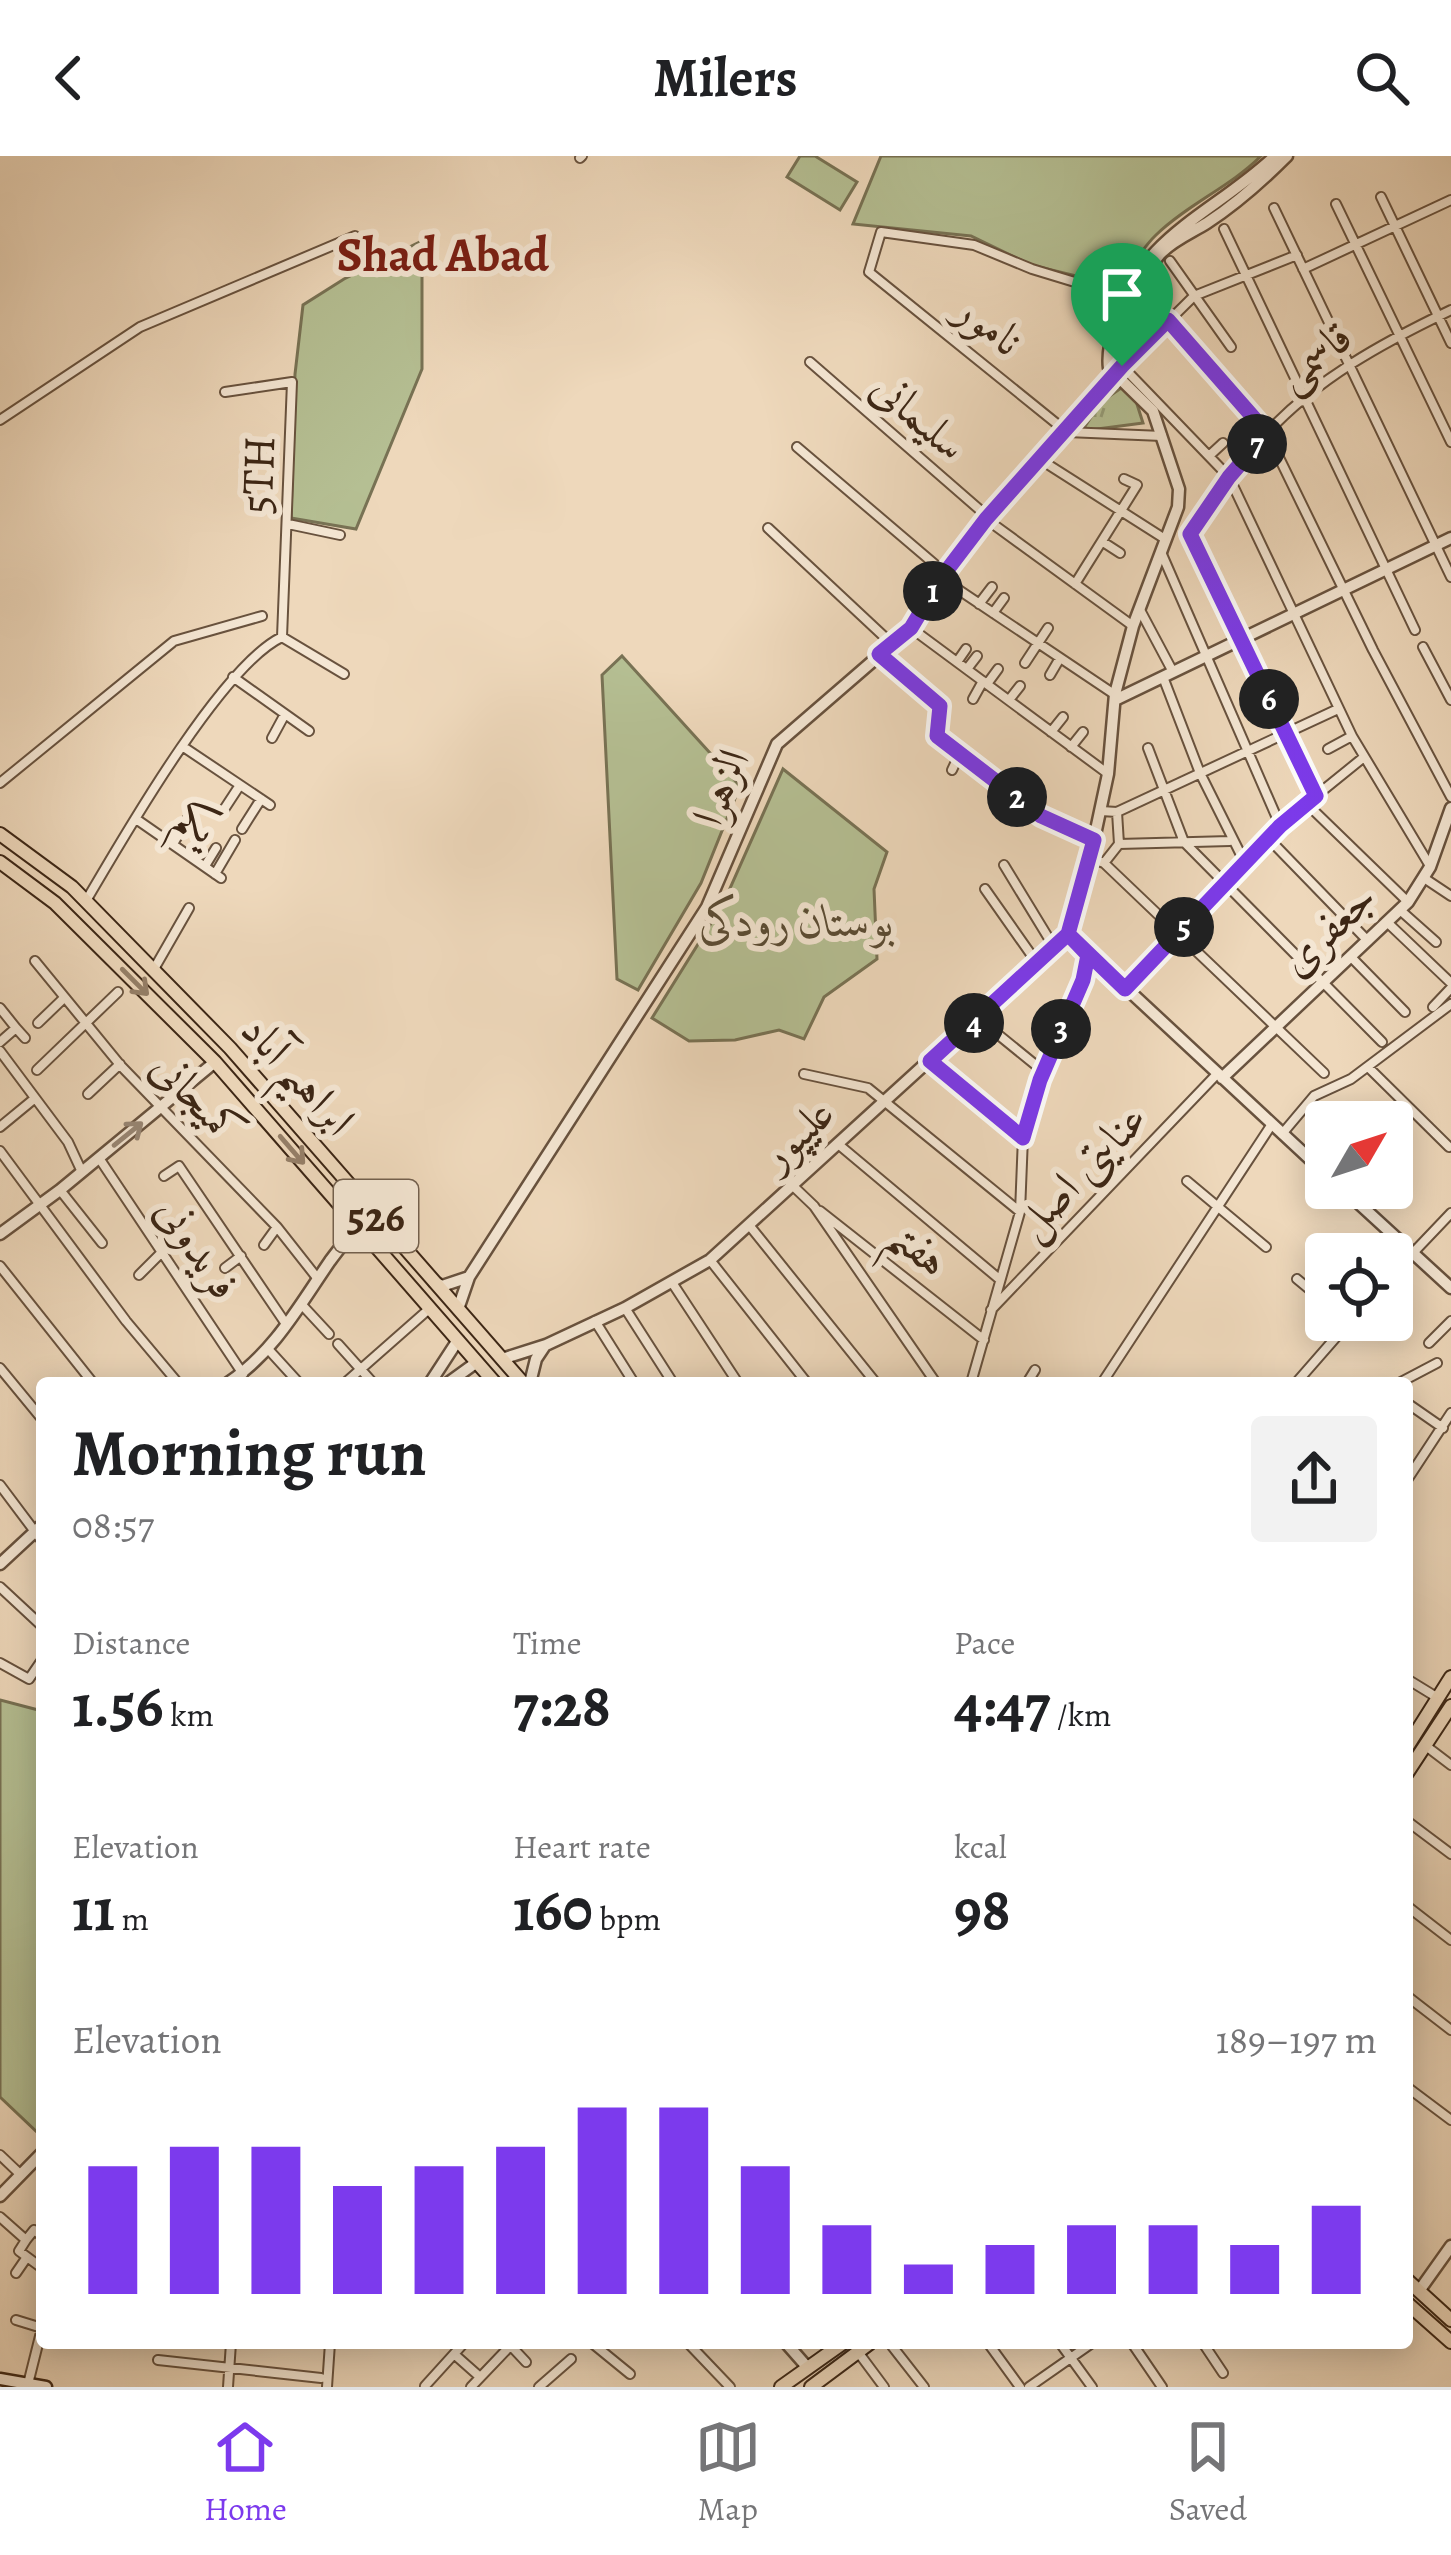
<!DOCTYPE html>
<html lang="en">
<head>
<meta charset="utf-8">
<style>
	:root { --surface:#fff; --page:#f2f2f2; --text:#202124; --muted:#757577; --line:#e0e0e0; --accent:#7c3aed }
	body { margin:0; font-family:Alegreya,Amiri,serif; background:var(--page); color:var(--text); height:100vh; display:flex; flex-direction:column; font-size:45px; white-space:nowrap }
	* { box-sizing:border-box; margin:0 }
	p { font-size:39px; color:var(--muted) }
	.icon { flex:none; width:66px; height:66px; fill:none; stroke:currentColor; stroke-width:2; stroke-linecap:round; stroke-linejoin:round }
	.map { position:relative; flex:1; overflow:hidden }
	.side { position:absolute; left:36px; top:1221px; width:1377px; height:972px; display:flex; flex-direction:column; background:var(--surface); border-radius:12px; box-shadow:0 6px 30px #0003 }
	.side>* { flex:none }
	.needle { width:78px; rotate:51deg }
	.tools { position:absolute; left:1305px; top:945px; display:grid; gap:24px }
	.tools a { display:grid; place-items:center; width:108px; height:108px; border-radius:12px; background:var(--surface); box-shadow:0 6px 30px #0003; font-size:60px }
	.pin { position:absolute; display:grid; place-items:center; width:102px; height:102px; color:#fff; margin:-123px -51px; border-radius:50% 50% 50% 0; rotate:-45deg; box-shadow:0 0 12px #0007 }
	.pin .icon { rotate:45deg }
	.km { position:absolute; width:60px; height:60px; margin:-30px; border-radius:50%; background:#222; color:#fff; font-size:33px; line-height:60px; text-align:center }
	.round { display:grid; place-items:center; flex:none; width:126px; height:126px; border-radius:12px; background:var(--page) }
	.headline { display:flex; align-items:center; justify-content:space-between; height:204px; padding:0 36px }
	h1 { font-size:66px; font-weight:600; line-height:90px }
	.stats { display:grid; grid-template-columns:repeat(3,1fr); gap:18px; height:204px; padding:12px 36px }
	.stats div { display:grid; align-content:center }
	.stats b { font-size:60px; font-weight:600 }
	.stats small { font-size:33px; font-weight:400 }
	.stats p { font-size:33px }
	.chart { height:336px; padding:24px 36px }
	.chart p { display:flex; justify-content:space-between }
	.chart svg { width:100%; height:216px; margin-top:12px; stroke:var(--accent); stroke-width:6 }
	header { display:flex; justify-content:space-between; align-items:center; height:156px; padding:0 36px; background:var(--surface); font-size:54px; font-weight:600 }
	.tabs { display:flex; justify-content:space-around; align-items:center; height:168px; border-top:3px solid var(--line); background:var(--surface); font-size:33px; color:var(--muted) }
	.tabs a { display:grid; justify-items:center; gap:6px }
	.tabs .active { color:var(--accent) }
	.map>svg:first-child { display:block }
</style>
</head>
<body>
<header><svg class="icon" aria-label="back" viewBox="0 0 24 24"><path d="M15 5l-7 7 7 7"/></svg>Milers<svg class="icon" aria-label="search" viewBox="0 0 24 24"><circle cx="10" cy="10" r="6"/><path d="M15 15l6 6"/></svg></header>
<div class="map">
<svg width="1451" height="2231" viewBox="0 0 1451 2231">
	<defs>
		<pattern id="grass-tufts" width="24" height="20" patternUnits="userSpaceOnUse" patternTransform="scale(3)"><rect width="24" height="20" fill="#b5bf93"/><path d="M3 7l-1-3M5 7V3M7 7l1-3M15 17l-1-3M17 17v-4M19 17l1-3" fill="none" stroke="#949b77"/></pattern>
	</defs>
	<rect width="100%" height="100%" fill="#eed8bb"/>
	<filter id="stains"><feTurbulence type="fractalNoise" baseFrequency=".00167" numOctaves="4"/><feColorMatrix values="0 0 0 0 .2 0 0 0 0 .09 0 0 0 0 .02 0 0 0 .5 -.17"/></filter>
	<radialGradient id="worn" r=".72"><stop offset=".6" stop-color="#630" stop-opacity="0"/><stop offset="1" stop-color="#630" stop-opacity=".3"/></radialGradient>
	<path fill="url(#grass-tufts)" stroke="#787254" stroke-width="3" d="M1124,230L1136,245L1143,267L1082,275L1101,246Z"/>
	<path fill="#b5bf93" stroke="#787254" stroke-width="3" d="M800,0H815L857,26L840,54L787,21Z
		M881,0H1261C1230,31 1188,48 1156,79C1140,94 1131,115 1113,129L1031,109L971,80L853,68Z
		M422,85V213L356,373L291,362L295,218L303,149L344,123Z
		M622,500L740,630L701,727L638,834L617,823L602,519Z
		M783,613L887,696L874,733L877,803L824,841L804,883L779,874L735,884L689,885L652,862L723,748Z
		M0,1544L42,1555V1969L38,1977L0,1941Z"/>
	<g fill="none" stroke-linecap="round" stroke-linejoin="round">
		<defs>
			<path id="minor" d="M580,2L582,0
				M1381,41L1451,187
				M1336,48L1451,286
				M1274,52L1451,421
				M1224,73L1415,474
				M1170,105L1231,191
				M1303,113L1451,44
				M1124,141L1032,113L974,89L881,76L869,116L1067,276L1162,280
				M1149,143L1267,277L1373,494L1451,641
				M810,206L988,361
				M1122,210L1229,321L1352,580L1430,710
				M1120,213L1194,140L1297,99
				M225,236L292,226L282,481
				M0,264L140,171L355,80
				M797,291L945,417
				M1210,299L1223,287
				M1041,304L1165,383
				M986,363L1133,470
				M288,368L340,379
				M768,372L892,488
				M1103,386L1120,397
				M1161,396L1280,669
				M941,422L1114,538
				M1075,428L1137,329L1124,323
				M979,448L992,431
				M1140,454L1173,516
				M993,457L1004,442
				M911,472L1107,617
				M282,481L344,518
				M1423,491L1451,544
				M881,499L940,550L937,580L1041,660L1093,684
				M957,506L966,493
				M1025,507L1048,472
				M967,513L977,500
				M1050,519L1060,502
				M233,521L309,575
				M1163,521L1200,617L1245,707
				M987,528L998,513
				M973,543L983,525
				M1009,544L1020,530
				M1051,576L1063,561
				M272,582L285,558
				M1071,591L1083,576
				M185,592L270,649
				M1148,592L1184,686L1382,886
				M1328,593L1352,580
				M952,614L960,597
				M0,627L174,485L262,460
				M1316,640L1190,378C1214,345 1236,311 1264,280C1316,223 1382,187 1451,154
				M1307,648L1408,746
				M1101,655L1117,656L1338,553
				M221,658L240,629
				M136,663L221,722
				M242,673L261,643
				M1269,683L1368,785
				M173,688L188,662
				M1119,688L1230,685
				M1090,702L1104,707L1324,917
				M1104,707L1119,688L1117,656
				M1004,709L1054,791
				M205,710L216,692
				M215,718L235,684
				M1424,722L1451,740
				M985,733L1037,807
				M86,745C123,682 222,509 282,481
				M1400,754L1436,786
				M1388,767L1451,827
				M1351,801L1405,856
				M35,805L121,910L277,1071L318,1123
				M154,813L189,752
				M1126,832L1280,669L1364,601
				M1433,851L1451,832
				M0,852L16,872L0,886
				M979,863L1043,915
				M38,867L64,842
				M16,872L25,882
				M0,895L68,986L82,1016
				M930,905L1023,981
				M1368,911L1449,991
				M37,914L118,836
				M804,918L868,932L1019,1055
				M88,938L120,908
				M0,971L34,943
				M1282,978L1314,940L1351,923L1451,848
				M838,988L998,1122
				M0,995L126,1165L178,1227
				M99,1002L243,1218
				M164,1020L179,1010L286,1168
				M1187,1025L1266,1091
				M792,1029L814,1050L936,1227
				M60,1034L102,1087
				M820,1055L984,1184
				M749,1069L876,1227
				M264,1089L277,1071
				M710,1104L807,1227
				M0,1110L93,1227
				M225,1112L241,1100
				M139,1119L163,1095
				M1392,1119L1451,1057
				M1297,1123L1326,1147
				M673,1128L738,1227
				M303,1150L329,1178
				M625,1152L673,1227
				M991,1154L1217,918
				M595,1165L634,1227
				M1429,1187L1451,1165
				M338,1188L373,1227
				M268,1193L299,1227
				M0,1212L42,1263
				M345,1227L429,1153
				M971,1227L1020,1056L1023,981L1040,924L1083,823L1088,799
				M1027,1227L1035,1214
				M1102,1227L1272,968
				M1296,1227L1351,1164
				M1399,1227L1437,1207
				M1407,1247L1443,1272
				M1407,1324L1451,1257
				M0,1329L42,1385
				M0,1431L42,1470
				M0,1507L29,1523L42,1504
				M1407,1523L1438,1542
				M1426,1590L1451,1609
				M1407,1665L1451,1698
				M1407,1750L1451,1784
				M1407,1840L1451,1874
				M1407,1931L1451,1964
				M0,1999L21,2019
				M0,2061L26,2084
				M26,2084L19,2095L42,2112
				M26,2084L34,2074L42,2080
				M16,2117L27,2101
				M16,2164L42,2172L28,2228
				M464,2187L454,2198L480,2221
				M592,2187L630,2218
				M688,2187L730,2231
				M988,2187L1020,2231
				M1060,2187L1092,2231
				M1132,2187L1162,2231
				M1203,2187L1223,2217
				M511,2190L526,2206
				M892,2190L924,2231
				M858,2196L884,2231
				M158,2204L321,2222
				M425,2230L454,2198
				M228,2231L231,2187
				M327,2231L330,2187
				M471,2231L513,2187
				M539,2231L571,2203
				M1029,2231L1092,2187"/>
			<path id="tertiary" d="M1122,210L1116,201C1125,166 1135,126 1160,98C1173,84 1191,77 1207,67C1236,48 1262,25 1287,0
				M1115,544L1451,382
				M1068,778L1326,1018
				M1222,922L1408,746L1430,711L1451,652
				M1342,1032L1451,1132
				M0,1078L60,1034L215,906
				M434,1126L442,1130L469,1121
				M458,1153L469,1121L707,751L777,588L911,472L941,422L986,363L1107,226
				M502,1203L546,1189L625,1152L710,1104L1068,778L1090,702L1108,618L1115,538L1133,470L1178,351L1179,333L1153,255L1109,212C1107,197 1111,181 1116,166C1139,80 1215,57 1275,0
				M228,1227C274,1196 299,1150 330,1105C343,1087 358,1071 370,1052
				M430,1227L458,1184
				M448,1227L477,1206
				M530,1227L536,1203L544,1191
				M0,1408L42,1369
				M0,2040L42,1997
				M1419,2135L1451,2090
				M786,2187L808,2212"/>
			<path id="secondary" d="M0,2223L46,2231"/>
			<path id="primary" d="M0,678L72,731L230,892L523,1227
				M0,706L55,747L215,906L495,1227
				M1407,1591L1451,1521
				M1407,1617L1451,1550
				M1407,2124L1451,2164
				M1407,2147L1451,2186
				M781,2231L843,2187
				M811,2231L870,2187"/>
		</defs>
		<use href="#minor" stroke="#68523e" stroke-width="12"/>
		<use href="#tertiary" stroke="#68523e" stroke-width="15"/>
		<use href="#secondary" stroke="#3c2615" stroke-width="15"/>
		<use href="#primary" stroke="#3c2615" stroke-width="16"/>
		<use href="#minor" stroke="#f4e6d3" stroke-width="8"/>
		<use href="#tertiary" stroke="#f4e6d3" stroke-width="10"/>
		<use href="#secondary" stroke="#f4e6d3" stroke-width="10"/>
		<use href="#primary" stroke="#eed8bb" stroke-width="12"/>
	</g>
	<defs><path id="oneway-shaft" d="M-6 0H5M1.5-3L5.5 0L1.5 3" fill="none" stroke-width="1.6" stroke-linecap="round" stroke-linejoin="round" transform="scale(3)"/></defs>
	<g stroke="#957f68">
		<use href="#oneway-shaft" transform="translate(135 826) rotate(45)"/>
		<use href="#oneway-shaft" transform="translate(292 994) rotate(49)"/>
	</g>
	<use stroke="#988674" href="#oneway-shaft" transform="translate(128 978) rotate(-39)"/>
	<g fill="none" stroke-linecap="round" stroke-linejoin="round">
		<defs>
			<path id="route" d="M1122,210L986,363L941,422L911,472L879,498L940,550L937,580L1041,660L1094,684L1068,778L1088,799L1083,824L1040,924L1023,982L930,905L1068,778L1125,833L1280,670L1316,640L1190,378L1229,321L1267,277L1168,164L1122,210"/>
		</defs>
		<use href="#route" stroke="#fff" stroke-width="24"/>
		<use href="#route" stroke="#7c3aed" stroke-width="15"/>
	</g>
	<g text-anchor="middle" stroke-width="12" stroke-linejoin="round" paint-order="stroke">
		<rect fill="#f4e6d3" stroke="#73604e" stroke-width="3" x="334" y="1024" width="84" height="72" rx="9"/>
		<g font-size="42" font-weight="bold" fill="#3c2615">
			<text x="376" y="1075">526</text>
		</g>
		<g font-size="45" fill="#3c2615" stroke="#f4e6d3">
			<text transform="translate(990 168) rotate(38)" y="16">نامور</text>
			<text transform="translate(1313 199) rotate(-37)" y="16">قاسمی</text>
			<text transform="translate(920 259) rotate(41)" y="16">سلیمانی</text>
			<text transform="translate(257 319) rotate(-88)" y="16">5TH</text>
			<text transform="translate(720 631) rotate(-67)" y="16">الزهرا</text>
			<text transform="translate(197 665) rotate(34)" y="16">یکم</text>
			<text transform="translate(1327 772) rotate(-43)" y="16">جعفری</text>
			<text transform="translate(299 918) rotate(48)" y="16">ابراهیم آباد</text>
			<text transform="translate(199 942) rotate(46)" y="16">کمیجانی</text>
			<text transform="translate(796 977) rotate(-43)" y="16">علیپور</text>
			<text transform="translate(1080 1014) rotate(-46)" y="16">عنایتی اصل</text>
			<text transform="translate(199 1091) rotate(56)" y="16">فریدونی</text>
			<text transform="translate(919 1091) rotate(38)" y="16">هفتم</text>
		</g>
		<g font-size="45" font-style="italic" fill="#5a4c34" stroke="#f4e6d3">
			<text x="797" y="780">بوستان رودکی</text>
		</g>
		<g font-size="48" font-weight="bold" fill="#7a1f14" stroke="#f4e6d3">
			<text x="443" y="115">Shad Abad</text>
		</g>
	</g>
	<rect width="100%" height="100%" filter="url(#stains)"/>
	<rect width="100%" height="100%" fill="url(#worn)"/>
</svg>
<div class="tools">
<a><svg class="needle" viewBox="-14 -14 28 28"><path d="M0-13l5 13h-10z" fill="#e53935"/><path d="M0 13l5-13h-10z" fill="#757577"/></svg></a>
<a><svg class="icon" aria-label="locate" viewBox="0 0 24 24"><circle cx="12" cy="12" r="6"/><path d="M12 2v4M12 18v4M2 12h4M18 12h4"/></svg></a>
</div>
<div class="pin" style="left:1122px;top:210px;background:#1e9e55"><svg class="icon" aria-label="arrive" viewBox="0 0 24 24"><path d="M6 21V4h12l-3 4 3 4H6"/></svg></div>
<b class="km" style="left:933px;top:435px">1</b>
<b class="km" style="left:1017px;top:641px">2</b>
<b class="km" style="left:1061px;top:873px">3</b>
<b class="km" style="left:974px;top:867px">4</b>
<b class="km" style="left:1184px;top:771px">5</b>
<b class="km" style="left:1269px;top:543px">6</b>
<b class="km" style="left:1257px;top:288px">7</b>
<section class="side">
<div class="headline"><div><h1>Morning run</h1><p>08:57</p></div><a class="round"><svg class="icon" aria-label="share" viewBox="0 0 24 24"><path d="M12 15V3M7 8l5-5 5 5M5 13v7h14v-7"/></svg></a></div>
<div class="stats">
<div><p>Distance</p><b>1.56<small> km</small></b></div>
<div><p>Time</p><b>7:28</b></div>
<div><p>Pace</p><b>4:47<small> /km</small></b></div>
</div>
<div class="stats">
<div><p>Elevation</p><b>11<small> m</small></b></div>
<div><p>Heart rate</p><b>160<small> bpm</small></b></div>
<div><p>kcal</p><b>98</b></div>
</div>
<div class="chart"><p><span>Elevation</span>189–197 m</p>
<svg viewBox="0 0 160 44" preserveAspectRatio="none"><path d="M5 44V18M15 44V14M25 44V14M35 44V22M45 44V18M55 44V14M65 44V6M75 44V6M85 44V18M95 44V30M105 44V38M115 44V34M125 44V30M135 44V30M145 44V34M155 44V26"/></svg>
</div>
</section>
</div>
<nav class="tabs">
<a class="active"><svg class="icon" aria-label="home" viewBox="0 0 24 24"><path d="M3 11l9-7 9 7M6 9v11h12V9"/></svg>Home</a>
<a><svg class="icon" aria-label="map" viewBox="0 0 24 24"><path d="M3 6l6-2 6 2 6-2v14l-6 2-6-2-6 2zM9 4v14M15 6v14"/></svg>Map</a>
<a><svg class="icon" aria-label="saved" viewBox="0 0 24 24"><path d="M7 4h10v16l-5-4-5 4z"/></svg>Saved</a>
</nav>
</body>
</html>
